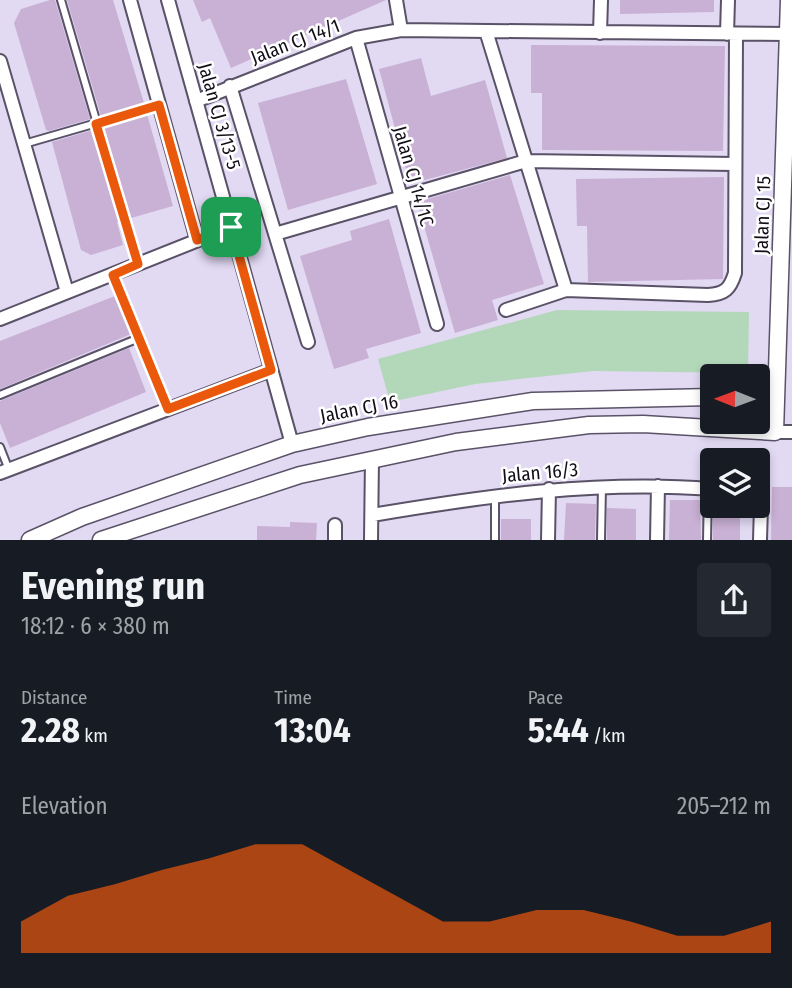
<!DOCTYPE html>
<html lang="en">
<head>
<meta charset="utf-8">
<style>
	:root { --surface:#171b24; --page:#242831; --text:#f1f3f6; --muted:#9ea1a6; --accent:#ea580c }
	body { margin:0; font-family:"Fira Sans Condensed",sans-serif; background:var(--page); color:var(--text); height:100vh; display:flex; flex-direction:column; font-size:26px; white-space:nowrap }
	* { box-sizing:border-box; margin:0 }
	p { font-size:23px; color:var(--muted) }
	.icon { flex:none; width:38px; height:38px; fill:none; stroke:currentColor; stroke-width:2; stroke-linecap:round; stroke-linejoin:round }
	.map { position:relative; height:540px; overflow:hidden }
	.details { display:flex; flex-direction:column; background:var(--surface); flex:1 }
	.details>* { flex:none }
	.needle { width:46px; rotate:271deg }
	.buttons { position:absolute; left:700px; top:364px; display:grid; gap:14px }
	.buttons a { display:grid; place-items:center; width:70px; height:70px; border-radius:7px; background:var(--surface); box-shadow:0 4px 10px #0003; font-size:35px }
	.pin { position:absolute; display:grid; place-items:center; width:60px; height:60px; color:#fff; margin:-30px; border-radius:14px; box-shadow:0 4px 10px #0006 }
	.round { display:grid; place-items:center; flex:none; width:74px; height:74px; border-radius:7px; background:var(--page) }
	.summary { display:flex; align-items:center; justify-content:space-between; height:119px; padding:0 21px }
	h1 { font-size:38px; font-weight:700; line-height:52px }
	.figures { display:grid; grid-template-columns:repeat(3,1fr); gap:10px; height:119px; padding:7px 21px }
	.figures div { display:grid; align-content:center }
	.figures b { font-size:35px; font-weight:700 }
	.figures small { font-size:19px; font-weight:400 }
	.figures p { font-size:19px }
	.chart { height:196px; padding:14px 21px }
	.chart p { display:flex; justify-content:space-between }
	.chart svg { width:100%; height:126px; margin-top:7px; fill:var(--accent); opacity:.7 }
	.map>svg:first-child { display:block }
</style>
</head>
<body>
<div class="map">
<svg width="792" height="540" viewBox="0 0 792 540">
	<rect width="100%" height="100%" fill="#e2d9f3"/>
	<path fill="#b3d8b9" d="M557,310L749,312L748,373L593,371L475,384L390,402L378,359Z"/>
	<path fill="#c9b0d5" d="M50,0H55L90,119L49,131L46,130L14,23L21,9Z
		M67,0H113L144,103L101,116Z
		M193,0H386L231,68L210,18L202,22Z
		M620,0H714V12L620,14Z
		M531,45L725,46L723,151L542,150V93H531Z
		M421,58L431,96L485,80L507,158L410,184L379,69Z
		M346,79L377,184L288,210L258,103Z
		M147,114L173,206L131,218L104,127Z
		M93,130L120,221L117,222L123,245L91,255L81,250L52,142Z
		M510,175L544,284L492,300L498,320L455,333L417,202Z
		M724,177L723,279L588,282L587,226H577L576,179Z
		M389,219L421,333L366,349L369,358L334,369L300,256L352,240L350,231Z
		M115,296L131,334L0,389V341Z
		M129,348L146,392L10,448L0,423V401Z
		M772,487H792V540H771Z
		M670,500H700L701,540H669Z
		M566,503L596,504L595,540H564Z
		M607,508L636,509V540H607Z
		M713,509H740V540H713Z
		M501,519H531V540H501Z
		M290,522L317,523L316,540H257V526L290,527Z"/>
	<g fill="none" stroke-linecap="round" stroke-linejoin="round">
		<defs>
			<path id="service" d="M61,0L138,264
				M24,144L159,105
				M113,275L168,409
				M0,395L139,338
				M0,447L9,470
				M495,540V496
				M601,540L602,486
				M707,540L708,489"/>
			<path id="minor" d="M130,0L197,240
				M168,0L292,444
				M396,0L401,30
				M486,31L566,290
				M600,33L601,0
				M727,34L728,0
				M356,38L437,324
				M0,61L67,292
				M230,86L308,342
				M196,101L356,38L401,30L788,34
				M275,234L526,161L734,164
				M506,310L566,290L708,295C725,294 730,289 735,273L736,34
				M0,319L231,227
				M775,432H792
				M0,473L271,370
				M758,499L761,506L760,540
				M372,515C485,496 597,480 712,489
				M335,540V525
				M371,540L372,459
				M548,540L549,489
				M657,540L658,486"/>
			<path id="tertiary" d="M30,540L82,517L292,444L368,427L533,401L712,397
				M101,540L300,475L456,442L589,425L643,424L775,432L789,0"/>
		</defs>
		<use href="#service" stroke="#5a5267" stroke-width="10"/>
		<use href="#minor" stroke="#5a5267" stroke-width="16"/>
		<use href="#tertiary" stroke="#5a5267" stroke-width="19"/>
		<use href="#service" stroke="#fff" stroke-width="6"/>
		<use href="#minor" stroke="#fff" stroke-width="12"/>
		<use href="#tertiary" stroke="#fff" stroke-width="16"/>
	</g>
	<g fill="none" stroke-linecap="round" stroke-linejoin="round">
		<defs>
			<path id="route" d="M159,105L197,240L231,227L271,370L168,409L113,275L138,264L96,124Z"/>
		</defs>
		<use href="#route" stroke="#fff" stroke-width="14"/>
		<use href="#route" stroke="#ea580c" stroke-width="9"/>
	</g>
	<g text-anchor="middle" stroke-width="5" stroke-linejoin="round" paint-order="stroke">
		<g font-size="19" fill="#120e17" stroke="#fff">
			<text transform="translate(295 41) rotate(-21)" y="7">Jalan CJ 14/1</text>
			<text transform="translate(220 116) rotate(74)" y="7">Jalan CJ 3/13-5</text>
			<text transform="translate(414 176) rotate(74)" y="7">Jalan CJ 14/1C</text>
			<text transform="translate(762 215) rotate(-88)" y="7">Jalan CJ 15</text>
			<text transform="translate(359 408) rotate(-11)" y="7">Jalan CJ 16</text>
			<text transform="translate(540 472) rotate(-5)" y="7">Jalan 16/3</text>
		</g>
	</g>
</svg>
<div class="buttons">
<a><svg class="needle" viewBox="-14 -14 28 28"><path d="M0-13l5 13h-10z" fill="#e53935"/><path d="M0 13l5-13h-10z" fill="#9ea1a6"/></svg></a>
<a><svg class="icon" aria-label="layers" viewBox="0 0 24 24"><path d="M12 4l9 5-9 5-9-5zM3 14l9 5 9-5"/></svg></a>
</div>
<div class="pin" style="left:231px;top:227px;background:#1e9e55"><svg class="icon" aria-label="arrive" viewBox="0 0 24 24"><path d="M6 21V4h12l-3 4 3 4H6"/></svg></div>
</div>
<section class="details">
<div class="summary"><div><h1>Evening run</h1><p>18:12 · 6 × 380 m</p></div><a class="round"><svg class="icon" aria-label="share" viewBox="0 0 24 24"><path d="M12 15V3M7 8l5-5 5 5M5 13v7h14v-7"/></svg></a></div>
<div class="figures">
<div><p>Distance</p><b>2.28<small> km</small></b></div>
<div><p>Time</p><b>13:04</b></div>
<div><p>Pace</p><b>5:44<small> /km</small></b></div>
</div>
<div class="chart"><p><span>Elevation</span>205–212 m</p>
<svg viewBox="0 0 160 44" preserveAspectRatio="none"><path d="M0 44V33L10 24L20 20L30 15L40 11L50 6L60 6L70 15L80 24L90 33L100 33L110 29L120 29L130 33L140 38L150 38L160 33V44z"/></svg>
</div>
</section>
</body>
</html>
